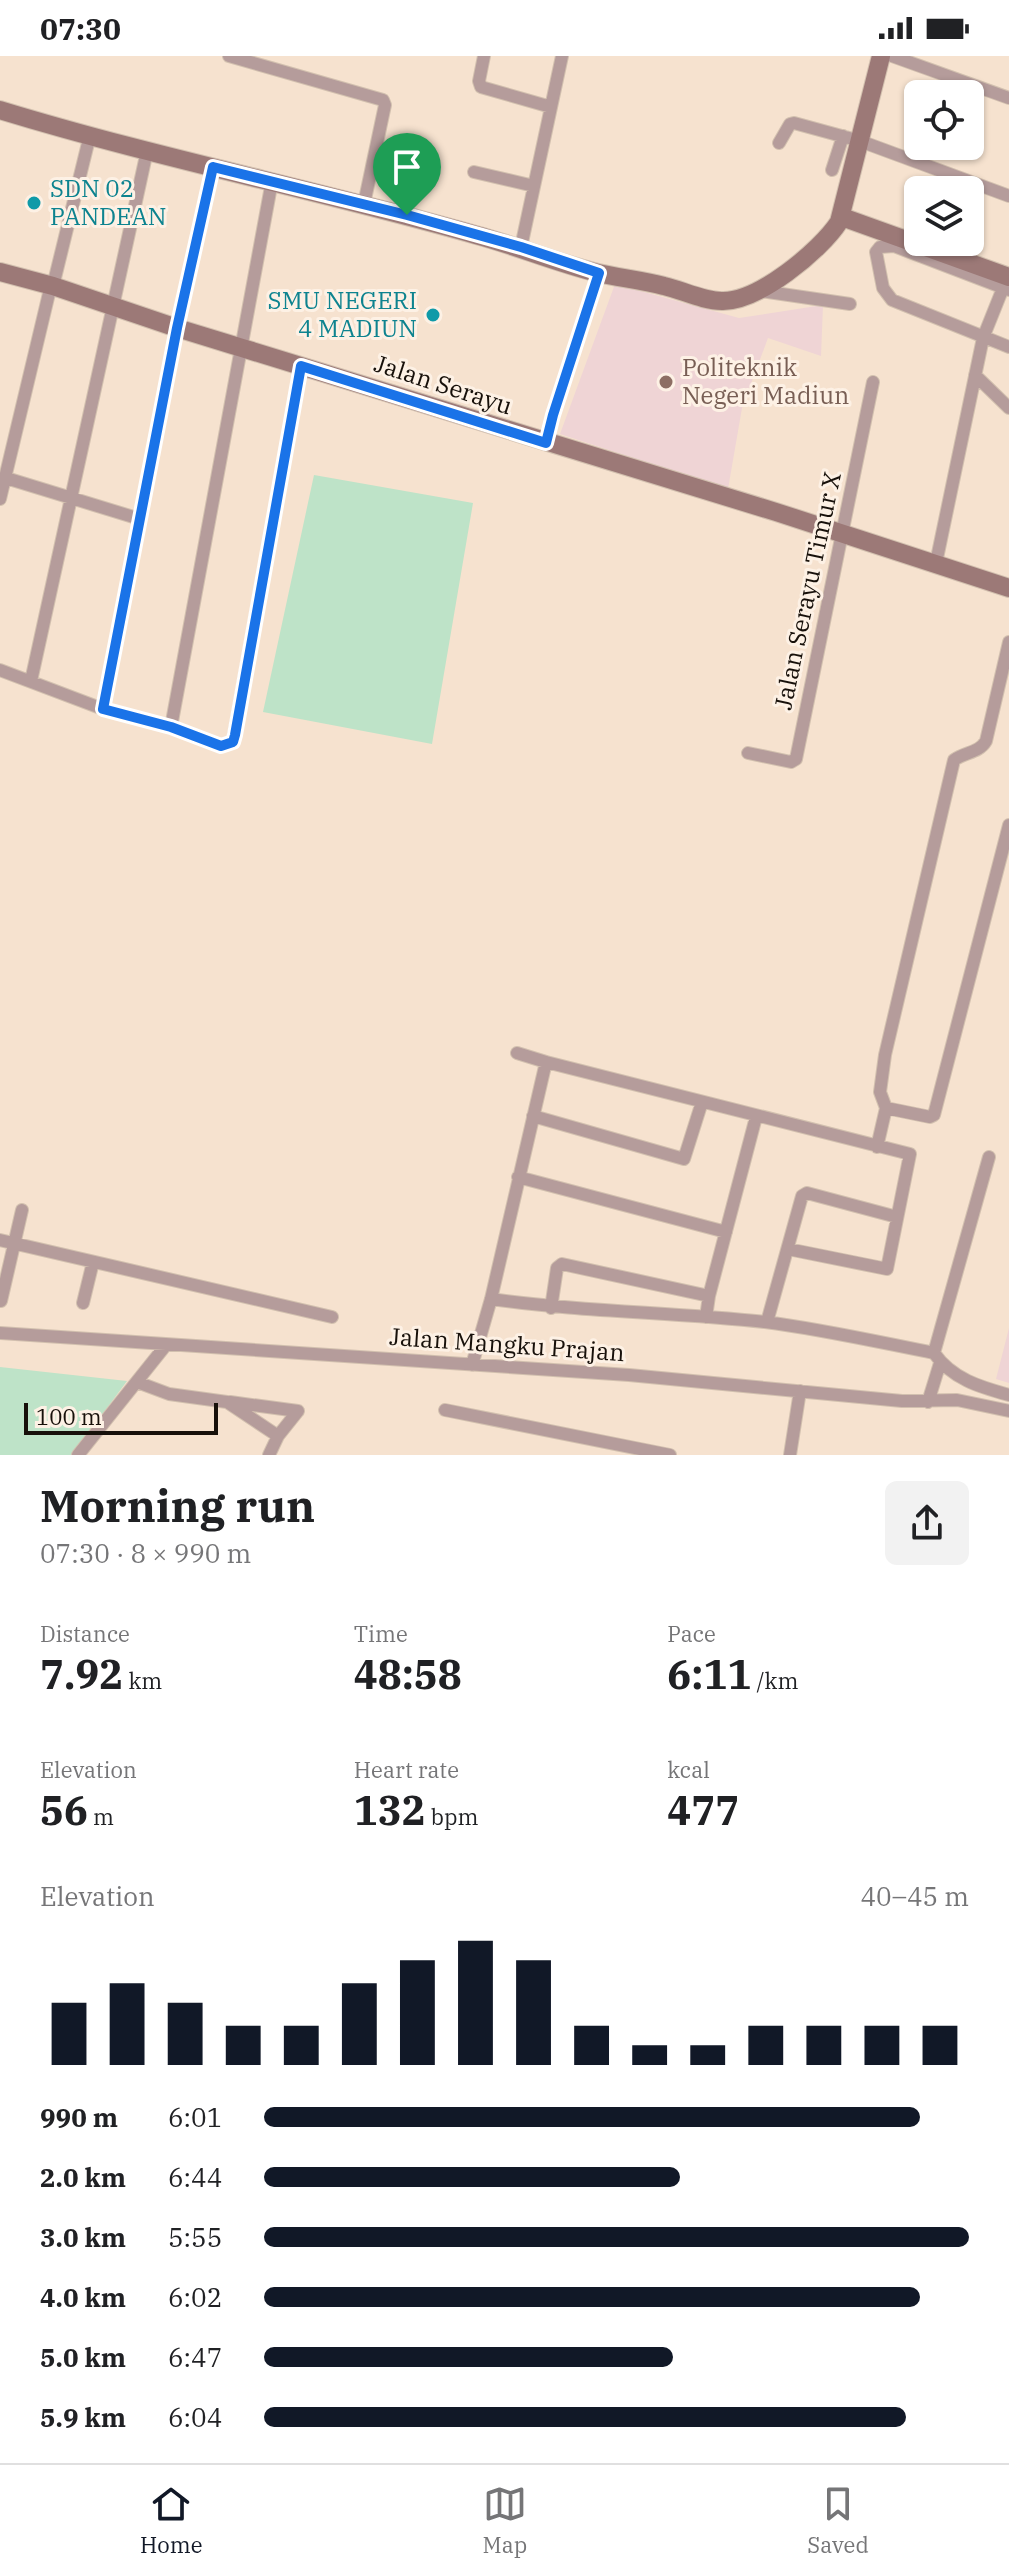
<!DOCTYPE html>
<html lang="en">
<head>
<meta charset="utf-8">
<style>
	:root { --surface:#fff; --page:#f2f2f2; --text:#202124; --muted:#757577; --line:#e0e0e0; --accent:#111827 }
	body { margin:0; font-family:"IBM Plex Serif",serif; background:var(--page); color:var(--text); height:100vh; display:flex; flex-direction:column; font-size:30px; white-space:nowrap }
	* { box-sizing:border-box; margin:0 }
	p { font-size:26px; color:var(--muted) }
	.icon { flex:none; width:44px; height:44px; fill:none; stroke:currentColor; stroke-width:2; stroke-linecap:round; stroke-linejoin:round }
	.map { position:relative; height:1399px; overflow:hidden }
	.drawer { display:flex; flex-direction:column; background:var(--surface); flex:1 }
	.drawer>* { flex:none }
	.tools { position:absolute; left:904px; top:24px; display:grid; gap:16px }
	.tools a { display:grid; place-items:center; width:80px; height:80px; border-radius:12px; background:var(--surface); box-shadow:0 2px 6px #0004; font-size:40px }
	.scale { position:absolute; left:24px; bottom:20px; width:194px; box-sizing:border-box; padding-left:8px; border:4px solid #17100a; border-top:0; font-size:22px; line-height:28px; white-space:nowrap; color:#17100a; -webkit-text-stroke:6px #fdf1e5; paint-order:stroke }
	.pin { position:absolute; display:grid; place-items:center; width:68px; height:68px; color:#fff; margin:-82px -34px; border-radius:50% 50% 50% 0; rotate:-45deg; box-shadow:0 0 8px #0007 }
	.pin .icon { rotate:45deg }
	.round { display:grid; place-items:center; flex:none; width:84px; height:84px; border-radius:12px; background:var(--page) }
	.head { display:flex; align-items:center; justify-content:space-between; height:136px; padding:0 40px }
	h1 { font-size:44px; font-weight:800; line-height:60px }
	.stats { display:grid; grid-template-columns:repeat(3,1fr); gap:12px; height:136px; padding:8px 40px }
	.stats div { display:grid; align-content:center }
	.stats b { font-size:40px; font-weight:800 }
	.stats small { font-size:22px; font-weight:400 }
	.stats p { font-size:22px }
	.chart { height:224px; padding:16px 40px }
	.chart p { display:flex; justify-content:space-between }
	.chart svg { width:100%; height:144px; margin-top:8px; stroke:var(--accent); stroke-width:6 }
	ul { padding:0 40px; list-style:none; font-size:26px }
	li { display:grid; grid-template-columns:128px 96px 1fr; align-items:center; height:60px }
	li i { height:20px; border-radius:10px; background:var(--accent) }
	.status { display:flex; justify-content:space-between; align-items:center; height:56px; padding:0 40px; background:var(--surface); direction:ltr }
	.status svg { height:22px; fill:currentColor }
	.dock { display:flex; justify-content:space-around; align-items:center; height:112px; border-top:2px solid var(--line); background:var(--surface); font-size:22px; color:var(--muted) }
	.dock a { display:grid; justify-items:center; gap:4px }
	.dock .selected { color:var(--accent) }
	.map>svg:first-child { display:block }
</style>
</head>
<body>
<div class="status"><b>07:30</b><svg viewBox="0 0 49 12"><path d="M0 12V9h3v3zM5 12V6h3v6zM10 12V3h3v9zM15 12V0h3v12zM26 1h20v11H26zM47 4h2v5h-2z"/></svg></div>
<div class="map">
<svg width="1009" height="1399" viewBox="0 0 1009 1399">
	<rect width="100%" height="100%" fill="#f6e2cf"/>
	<path fill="#efd4d5" d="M615,228L739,262L823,249L821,300L768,282L742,352L728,433L560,378Z
		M1009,1272V1327L996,1323Z"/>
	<path fill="#bee3c8" d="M314,419L473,447L432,688L263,656Z
		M0,1311L127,1325L72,1399H0Z"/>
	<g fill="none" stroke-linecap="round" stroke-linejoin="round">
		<defs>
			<path id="street" d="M229,0L383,44L385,49L364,148
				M484,0L479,25L481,31L551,51
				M892,0L1009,42
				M779,87L790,68L794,67L860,85L1009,140
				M832,114L843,80
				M474,116L534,130
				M521,191L562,0
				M53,230L90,79
				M1009,234L894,190L880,191L876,196L883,232L892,244L1009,291
				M761,235L850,248
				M975,319L1009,352
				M546,387L553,359L599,217
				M6,422L140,463
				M0,443L51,229
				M936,507L983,282L1003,232
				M0,614L103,653L171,671L221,690L233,686L301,310
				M31,625L147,95
				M103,653L177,272L213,111
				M171,671L272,125
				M748,697L791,706L796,703L873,326
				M517,997L546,1006
				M886,1052L930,1061L934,1059L1009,769
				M533,1060L684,1103L702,1046
				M877,1091L886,1052L880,1036L885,999L954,704C965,696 979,697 986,685L1009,586
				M518,1121L726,1176
				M0,1184L332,1261
				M491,1243C582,1256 674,1256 765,1266C821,1273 878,1286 934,1297C952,1323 980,1331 1009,1339
				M1,1245L22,1154
				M83,1247L93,1206
				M551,1252L557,1212L562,1208L709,1240
				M706,1261L709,1240L756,1061
				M767,1266L802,1140L807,1137L897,1161
				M0,1277L629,1319L902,1345L957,1344L1009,1355
				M934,1297L989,1101
				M472,1309L491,1243L546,1006L910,1098L887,1213L788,1193
				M137,1326L169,1338L227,1346L278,1380L269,1399
				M230,1346L298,1355
				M928,1346L940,1307
				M445,1354L670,1399
				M278,1380L298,1355
				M78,1399L166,1289
				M790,1399L800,1335"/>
			<path id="secondary" d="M0,54C157,102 318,134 476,179C517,190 557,207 598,217C620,222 642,224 664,230C682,234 703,245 722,245C758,246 820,195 839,166L881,0
				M842,161L1009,221
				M0,216L53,230L177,272L776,456L1009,532"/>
		</defs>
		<use href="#street" stroke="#d2c0af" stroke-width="14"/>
		<use href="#secondary" stroke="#d2c0af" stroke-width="20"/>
		<use href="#street" stroke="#b59c9b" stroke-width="12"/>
		<use href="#secondary" stroke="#9c7977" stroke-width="18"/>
	</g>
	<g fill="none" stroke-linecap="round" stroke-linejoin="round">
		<defs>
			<path id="route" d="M213,111L407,159L521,191L599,217L553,359L546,387L301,310L235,679L233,686L221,690L171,671L103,653L177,272Z"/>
		</defs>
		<use href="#route" stroke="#fff" stroke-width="16"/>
		<use href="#route" stroke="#1a73e8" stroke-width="10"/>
	</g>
	<g fill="#0f9aa8" stroke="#fdf1e5" stroke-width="3">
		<circle cx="34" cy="147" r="8"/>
		<circle cx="433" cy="259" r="8"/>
	</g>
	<circle fill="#8d6e63" stroke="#fdf1e5" stroke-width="3" cx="666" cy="326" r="8"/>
	<g text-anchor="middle" stroke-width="6" stroke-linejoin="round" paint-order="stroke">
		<g font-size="24" fill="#0d838f" stroke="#fdf1e5" text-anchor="start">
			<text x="50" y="141">SDN 02<tspan x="50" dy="28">PANDEAN</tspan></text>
			<text x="417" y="253" text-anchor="end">SMU NEGERI<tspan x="417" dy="28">4 MADIUN</tspan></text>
		</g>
		<g font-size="24" fill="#785e54" stroke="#fdf1e5" text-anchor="start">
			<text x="682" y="320">Politeknik<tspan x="682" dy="28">Negeri Madiun</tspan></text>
		</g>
		<g font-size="24" fill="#17100a" stroke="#fdf1e5">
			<text transform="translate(443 329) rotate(18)" y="8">Jalan Serayu</text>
			<text transform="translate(808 535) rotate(-78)" y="8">Jalan Serayu Timur X</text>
			<text transform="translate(507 1289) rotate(4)" y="8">Jalan Mangku Prajan</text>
		</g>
	</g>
</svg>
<div class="tools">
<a><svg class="icon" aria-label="locate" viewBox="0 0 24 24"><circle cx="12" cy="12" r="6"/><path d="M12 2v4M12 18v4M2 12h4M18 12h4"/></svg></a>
<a><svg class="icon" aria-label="layers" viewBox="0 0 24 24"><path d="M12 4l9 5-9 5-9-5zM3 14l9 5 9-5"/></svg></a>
</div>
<div class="scale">100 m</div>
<div class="pin" style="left:407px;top:159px;background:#1e9e55"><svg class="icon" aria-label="arrive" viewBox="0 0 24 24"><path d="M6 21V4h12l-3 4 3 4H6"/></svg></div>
</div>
<section class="drawer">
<div class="head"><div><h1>Morning run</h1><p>07:30 · 8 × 990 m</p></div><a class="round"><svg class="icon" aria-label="share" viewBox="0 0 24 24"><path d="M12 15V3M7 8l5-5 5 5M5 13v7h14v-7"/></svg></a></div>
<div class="stats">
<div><p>Distance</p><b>7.92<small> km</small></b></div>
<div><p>Time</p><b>48:58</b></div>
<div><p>Pace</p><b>6:11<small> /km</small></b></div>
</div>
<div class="stats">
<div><p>Elevation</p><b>56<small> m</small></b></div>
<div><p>Heart rate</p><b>132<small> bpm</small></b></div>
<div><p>kcal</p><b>477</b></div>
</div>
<div class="chart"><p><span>Elevation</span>40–45 m</p>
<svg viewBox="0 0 160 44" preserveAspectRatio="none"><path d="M5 44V25M15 44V19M25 44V25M35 44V32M45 44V32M55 44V19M65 44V12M75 44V6M85 44V12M95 44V32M105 44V38M115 44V38M125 44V32M135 44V32M145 44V32M155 44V32"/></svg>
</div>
<ul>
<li><b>990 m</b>6:01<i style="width:93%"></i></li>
<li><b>2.0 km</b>6:44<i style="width:59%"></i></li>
<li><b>3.0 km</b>5:55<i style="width:100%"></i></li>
<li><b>4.0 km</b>6:02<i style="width:93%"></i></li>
<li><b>5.0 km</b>6:47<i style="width:58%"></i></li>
<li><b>5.9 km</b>6:04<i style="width:91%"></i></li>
</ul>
</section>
<nav class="dock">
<a class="selected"><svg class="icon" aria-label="home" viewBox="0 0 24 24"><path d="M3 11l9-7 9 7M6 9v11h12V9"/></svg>Home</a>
<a><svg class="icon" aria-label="map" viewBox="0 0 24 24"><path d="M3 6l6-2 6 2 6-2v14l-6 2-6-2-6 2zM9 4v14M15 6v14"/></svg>Map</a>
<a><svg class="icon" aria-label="saved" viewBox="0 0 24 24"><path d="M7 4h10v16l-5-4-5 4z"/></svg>Saved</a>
</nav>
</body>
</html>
